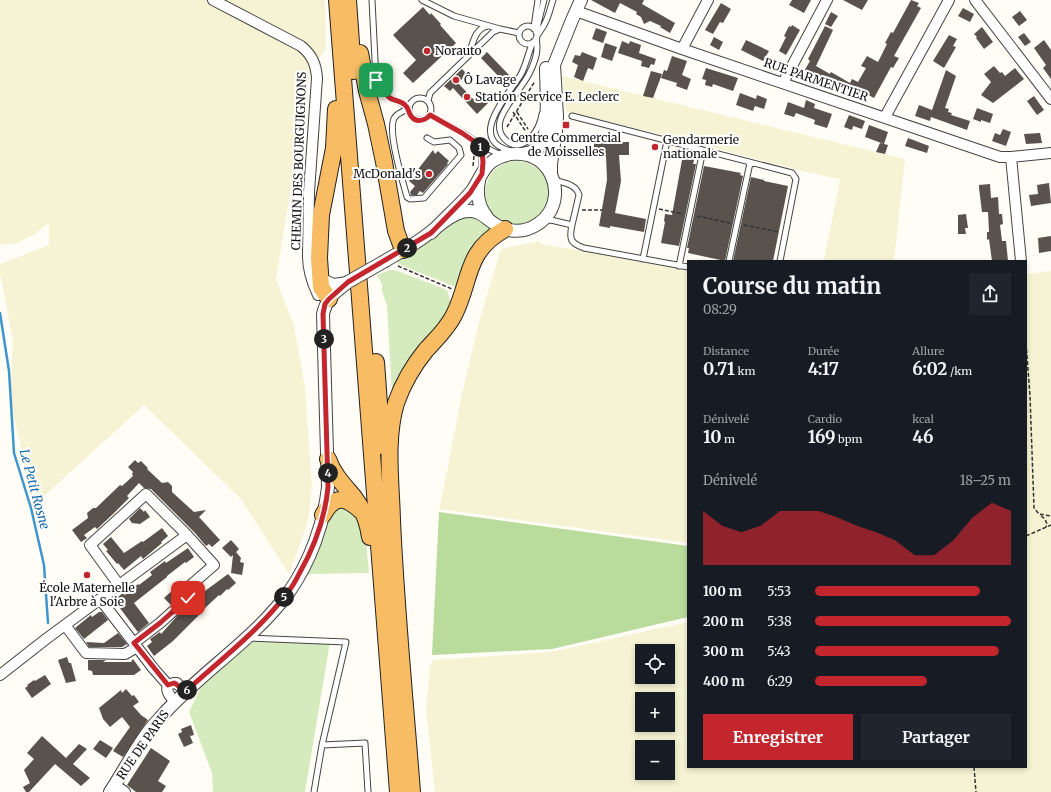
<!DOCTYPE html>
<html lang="fr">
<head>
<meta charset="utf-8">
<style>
	:root { --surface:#171b24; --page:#20242c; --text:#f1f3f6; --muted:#9ea1a6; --accent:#c4262e }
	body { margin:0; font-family:Merriweather,serif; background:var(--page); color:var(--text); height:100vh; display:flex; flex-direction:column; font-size:15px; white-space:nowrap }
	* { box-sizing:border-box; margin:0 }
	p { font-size:13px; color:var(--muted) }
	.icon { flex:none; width:22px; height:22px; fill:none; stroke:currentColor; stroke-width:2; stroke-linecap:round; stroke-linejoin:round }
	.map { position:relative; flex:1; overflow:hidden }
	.side { position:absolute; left:687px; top:260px; width:340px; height:508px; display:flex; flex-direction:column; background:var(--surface); border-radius:0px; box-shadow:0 2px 6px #0003 }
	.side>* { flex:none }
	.buttons { position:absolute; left:635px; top:644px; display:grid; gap:8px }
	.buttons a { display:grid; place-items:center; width:40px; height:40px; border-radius:0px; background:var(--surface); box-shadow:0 2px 6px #0003; font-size:20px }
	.pin { position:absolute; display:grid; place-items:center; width:34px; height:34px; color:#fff; margin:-17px; border-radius:8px; box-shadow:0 2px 6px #0006 }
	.km { position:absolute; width:20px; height:20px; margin:-10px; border-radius:50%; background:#222; color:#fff; font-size:11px; line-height:20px; text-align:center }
	.round { display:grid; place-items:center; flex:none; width:42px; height:42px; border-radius:0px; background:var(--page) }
	.head { display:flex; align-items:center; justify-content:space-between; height:68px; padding:0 16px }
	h1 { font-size:22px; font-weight:700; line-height:30px }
	.stats { display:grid; grid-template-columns:repeat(3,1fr); gap:6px; height:68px; padding:4px 16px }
	.stats div { display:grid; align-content:center }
	.stats b { font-size:17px; font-weight:700 }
	.stats small { font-size:11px; font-weight:400 }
	.stats p { font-size:11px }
	.chart { height:112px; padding:8px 16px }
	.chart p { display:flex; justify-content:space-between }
	.chart svg { width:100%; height:72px; margin-top:4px; fill:var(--accent); opacity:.7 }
	.action { display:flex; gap:8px; margin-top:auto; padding:8px 16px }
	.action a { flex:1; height:46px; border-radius:0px; background:var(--accent); color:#fff; font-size:16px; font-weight:700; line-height:46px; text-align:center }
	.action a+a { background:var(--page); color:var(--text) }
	ul { padding:0 16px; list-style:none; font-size:13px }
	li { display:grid; grid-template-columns:64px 48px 1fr; align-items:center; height:30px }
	li i { height:10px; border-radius:5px; background:var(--accent) }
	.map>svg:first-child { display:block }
</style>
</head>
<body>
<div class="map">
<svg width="1051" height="792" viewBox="0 0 1051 792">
	<rect width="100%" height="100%" fill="#fffdf5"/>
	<path fill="#f6f3d4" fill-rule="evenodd" d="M0,0H325L326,48L310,73L276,279L294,326L305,388L312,486L308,521L289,574L241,499L144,405L32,507L20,442L10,403L13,340L0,274V264L49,245V222L35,234L17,243L0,245Z
		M562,76L905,159L894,261H824L840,179L802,171L680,139L566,112Z
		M541,241L540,244L578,250L688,271V543L439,509L446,477L461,398L479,322L501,249Z
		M1051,271V792H435L426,709L430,667L433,660L551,652L688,622V767H1026V274ZM642,651H668V677H642ZM642,699H668V725H642ZM642,747H668V773H642Z"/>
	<path fill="#d5ebbd" d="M485 193a32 32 0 1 1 64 0a32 32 0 1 1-64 0Z
		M460,216L479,217L492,230L459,287H456L403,266L396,261Z
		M390,270H395L447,290L451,304L448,314L392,394L387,306L382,291V284L377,275Z
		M336,505L356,513L365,534L369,571L367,573L303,574L314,546Z
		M246,638L330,642L305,792H213L212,773L189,712L209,670Z"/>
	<path fill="#b9dc9c" d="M439,512L688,546V617L552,649L432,655Z"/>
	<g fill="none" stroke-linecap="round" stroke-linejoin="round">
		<path stroke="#3f96cf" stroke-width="2.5" d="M0,313L9,371L14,453L31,508L44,565L48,623"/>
	</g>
	<path fill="#5a524d" d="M591,0H644L642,4L675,23L670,33L660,27L661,26L650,21L644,24L641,17L636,14L637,12L620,3L615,13Z
		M792,0H811L804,13L789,5Z
		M843,0H868L862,10Z
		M911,0L919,3L917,6L921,8L894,56L899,58L893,68L891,67L874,98L859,90L855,96L838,86L837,89L803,73L810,61L808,59L825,26L833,30L816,66L830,74L831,72L850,83L852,79L858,82L866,68L861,66L867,56L878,62L887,44L885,43L891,32L893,33Z
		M721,3L731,9L723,23L720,22L713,34L705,30Z
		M423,7L430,15L431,13L441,24L440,25L456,43L413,83L403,73L416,60L393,35Z
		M963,8L974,14L970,22L958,16Z
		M1020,11L1027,20L1019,26L1012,17Z
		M831,12L838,16L831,27L825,24Z
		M792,25L800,30L786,55L779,51L786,37L784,36L789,26L791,27Z
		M982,27L993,42L984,49L976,38L977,37L974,34Z
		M596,28L607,32L603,43L592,39Z
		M1024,33L1031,42L1025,46L1018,37Z
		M949,35L957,39L953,46L956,47L944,68L933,61Z
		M714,37L723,42L719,50L710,45Z
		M746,40L769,51L763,61L741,50Z
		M1044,40L1051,50V79L1043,68L1046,65L1034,48Z
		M622,41L629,44L630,41L641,45L639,53L656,59L654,65L651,64L649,68L641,66L642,61L618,53Z
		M605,43L617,47L612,61L601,57Z
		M487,52L510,76L504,82L481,58Z
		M582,52L597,58L593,70L588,68L583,81L574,77L578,65L572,62L575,55L580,56Z
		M672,56L687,61L682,75L691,79L687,90L676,86L677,83L661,78L664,70L667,71Z
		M994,66L1000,73L1002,72L1005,76L1015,68L1024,79L993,103L981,95L991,82L984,74Z
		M706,68L738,78L733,91L713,84L712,87L705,85L706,80L702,79Z
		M462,69L467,74L458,83L477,103L486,94L491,100L477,114L453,88L450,91L444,86Z
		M946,70L956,76L945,108L949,109L948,112L952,113L951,115L970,121L967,130L931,117L930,121L915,116L919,105L932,110Z
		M651,71L662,74L653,98L643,96Z
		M740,93L756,99L757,95L767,99L764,109L755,106L753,111L736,105Z
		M1034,96L1044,110L1037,115L1027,101Z
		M806,100L815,104L814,108L832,114L827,128L814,124L815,120L796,113L794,117L784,114L788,102L804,108Z
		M977,108L993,114L990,123L981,120V122L973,119Z
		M849,115L865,121L862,129L853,126L852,130L844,127Z
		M869,125L888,132L884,144L865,137Z
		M1003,129L1011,132L1006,146L992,141L995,133L1000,135Z
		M1040,133L1042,143L1026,144L1024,134Z
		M618,138L619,142H629V155H619L621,181L615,213L646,219L644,232L610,226V228L599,226L607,180L606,156H594V143H606L605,139Z
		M908,138L929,146L927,153L905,146Z
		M880,143L888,145L885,154L876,152Z
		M684,149L696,152L693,164H696L679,246L661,243L665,222L664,221L665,214L672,215Z
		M433,150L435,154L438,151L449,161L447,163L448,164L423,193L420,191L417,195H411L410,192L415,186L409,181Z
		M704,166L741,173L740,175L743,176L725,261L688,253L689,248H687Z
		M751,177L764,180V181L788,186L773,261H733Z
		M1049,183L1051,203L1031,206L1029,195L1038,194L1037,185Z
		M990,184L991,198L998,197L999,214H1002L1003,224L1000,225L1002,241H1006L1008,261H992L989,239L987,240V232H989L988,212H982L979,188V185Z
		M966,214L968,228H965L966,234H958V215Z
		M1051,236V251L1039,253L1038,238Z
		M135,460L138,463L141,461L148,468L147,469L162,483L168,482L172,486V492L194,512L206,510L199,517L220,540L212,547L209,544L206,546L195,533L151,489L144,488L139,483L127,496L129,498L112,515L97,529L95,527L84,535L87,538L81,542L72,530L88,518L87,513L93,508H96L120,485L122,486L133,476L132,474L133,472L128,467Z
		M140,508L144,512L145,510L150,517L140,524L132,523L129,519Z
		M162,528L168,536L161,542L162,543L143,559L141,556L124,570L118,563L117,564L106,551L108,550L103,544L111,537L124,553L142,541L143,542Z
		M231,540L239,549L236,552L241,558L240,562L244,563L242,575L231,573L233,555L231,557L222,548Z
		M188,548L194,557L186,563L185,562L167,576V577L134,603L149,623L138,632L137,631L114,600L123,593L125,595L138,584L139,585L152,575L150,572L165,561L166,563Z
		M228,574L236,583L228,590L227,589L220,596L219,595L206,607L199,615L173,641L154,656L147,646L152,642L150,639L160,632L161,634L179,614L205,591Z
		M173,590L180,597L171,605L164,598Z
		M99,612H102L108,620L84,639L75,628L91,615L92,617Z
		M118,633L127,644L122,647H89L86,642L104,643Z
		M67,657L69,663H71L76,681L66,683L58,660Z
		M133,659L141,670L134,675H93L92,671L88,670V660H106L103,662H131Z
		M45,675L51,684L32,698L25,688L28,686L27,685L34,680L35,681Z
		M126,689L132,696L134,695L139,702L133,706L141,715L148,720L123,757L113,751L130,727L122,717L110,727L103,719L99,708L121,690L122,693Z
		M191,725L194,735L190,736L193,743L184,747L178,734L182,732L181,729Z
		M42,736L66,758L79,744L87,749L73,764L90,778L81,786L55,764L29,792H26L23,787L30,783L24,770L34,759L27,753Z
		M100,740L113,748L106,758L93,749Z
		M151,748L170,761L158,781L166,786L162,792H136L127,785Z"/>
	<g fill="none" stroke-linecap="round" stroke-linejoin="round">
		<defs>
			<path id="service" d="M372,0L376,80C380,87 385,94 391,98C398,102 403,103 408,109C404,111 398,113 395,117C386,128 403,182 407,197L410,199L424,198L461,155L459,148L450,140L434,142L427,138
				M422,0L454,16L500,29
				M519 35a9 9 0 1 1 18 0a9 9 0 1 1-18 0Z
				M534,29L535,20L538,0
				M536,32L544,0
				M469,54C473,43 475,28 488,26
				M409 109a11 11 0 1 1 22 0a11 11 0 1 1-22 0Z
				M428,101L430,93L493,32L500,29L519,33
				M542,114C540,128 526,153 508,142C501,137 498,129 500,121C503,107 522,88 529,74C533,66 537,57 537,48C537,44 536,40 537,36C539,32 543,28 545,23C549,16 550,8 553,0
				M430,115C441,121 452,127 463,133C477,142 485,149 502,155
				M572,116L792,173L796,179L780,261
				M478,144L482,151V168
				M511,151C466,140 507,96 520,76C526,66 528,53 533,42
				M545,221L551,220L572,225L579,195C576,184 564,183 554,180
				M572,225C569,239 570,243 584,248L688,267
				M643,259L667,141
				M729,261L750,163
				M679,266L703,150
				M248,638L346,642L322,745L314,792
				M322,745L365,743L368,792"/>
			<path id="minor" d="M213,0L301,46C312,55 316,64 317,78L309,192L308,257C308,271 312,282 318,295
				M975,0L1051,99
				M576,11L682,49L1000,157H1011L1051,153
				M682,49L708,0
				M783,83L827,0
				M885,117L949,0
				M1011,157L1021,261
				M317,276L333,284L348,282
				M119,585L90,545L146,494L187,535L214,565L191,585L188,598L160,623L134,643
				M100,599L153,668L168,685
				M65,625L86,653L125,654L137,647
				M0,675L46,639L187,535
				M175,702C171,697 165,692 168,685L174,683H177L185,692
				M115,785L125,792"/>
			<path id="tertiary" d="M522,154C529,153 537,151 541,145C550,132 546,85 546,68
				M551,175V164L556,131L557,116L554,65L572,20L581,0
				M479,181C476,195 478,206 487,217
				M385,261C398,253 412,246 424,237C436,229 447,216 462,212C484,207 487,224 505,229C528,236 553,220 555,195C556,182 550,169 540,161C525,150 503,152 489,164C481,172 478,183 471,192C459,206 444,219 431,233
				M110,792C126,768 139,740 159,719C199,673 253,641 289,592C310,562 324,524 328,487L323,314C327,297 335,292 348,282"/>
			<path id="trunk" d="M337,0L398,792
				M348,0L353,71
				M360,53L367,91L376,124L384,162L396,231L403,250
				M329,299L321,287L319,258L321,215L334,148L336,109
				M376,362L382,446
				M328,459C333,474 344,485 354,497C363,509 368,522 370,537
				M323,515C334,495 345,496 361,511
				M412,792C405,701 396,611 392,520C391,482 385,440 396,403C403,383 413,366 426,350C436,339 447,329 454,315C472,279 464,252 505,229"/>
		</defs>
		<use href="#service" stroke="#444" stroke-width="7"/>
		<use href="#minor" stroke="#444" stroke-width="12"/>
		<use href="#tertiary" stroke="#444" stroke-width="14"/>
		<use href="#trunk" stroke="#222" stroke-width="18"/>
		<path stroke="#333" stroke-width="1.5" stroke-dasharray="4 2" stroke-linecap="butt" d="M513,112L526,132
			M517,112L528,129
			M507,127L535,81
			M473,166L474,156
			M659,209L683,214
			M582,210H602
			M697,216L730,223
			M744,225L779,232
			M398,266L452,289
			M1026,343L1030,396L1034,508L1039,514L1051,516
			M1041,516L1045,519L1047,524L1046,527
			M1026,536L1051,525
			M974,767L976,792"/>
		<use href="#service" stroke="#fff" stroke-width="5"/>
		<use href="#minor" stroke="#fff" stroke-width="10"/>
		<use href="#tertiary" stroke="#fff" stroke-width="12"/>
		<use href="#trunk" stroke="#f7bc64" stroke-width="16"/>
		<defs>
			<path id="tertiary-bridge" d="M348,282L385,261"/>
		</defs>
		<use href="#tertiary-bridge" stroke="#444" stroke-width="14" stroke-linecap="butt"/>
		<use href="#tertiary-bridge" stroke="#fff" stroke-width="12"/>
	</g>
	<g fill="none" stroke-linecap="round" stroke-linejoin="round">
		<defs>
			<path id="route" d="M188,598L160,623L134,643L168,685L174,683L176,684L185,692C220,660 260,630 288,592C293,586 296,580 299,574C315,546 325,519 328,487L323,314L325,304L329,299L348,282L431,233L470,193L482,174L483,162L482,151L478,144L462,133L430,115C425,121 416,123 411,116C408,112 409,108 405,105C401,101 395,101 390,98C384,93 380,87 376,80"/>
		</defs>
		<use href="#route" stroke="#fff" stroke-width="8"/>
		<use href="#route" stroke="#c4262e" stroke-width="5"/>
	</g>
	<g fill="#c4262e" stroke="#fff" stroke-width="1.5">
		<circle cx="427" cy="51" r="4"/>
		<circle cx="456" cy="80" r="4"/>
		<circle cx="467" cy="97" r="4"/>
		<rect x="562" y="121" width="8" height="8" rx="2"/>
		<circle cx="655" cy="147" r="4"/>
		<circle cx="429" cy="174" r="4"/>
		<circle cx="87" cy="575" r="4"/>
	</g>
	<g text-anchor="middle" stroke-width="4" stroke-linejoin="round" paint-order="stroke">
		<g font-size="12" fill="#111" stroke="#fff" text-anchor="start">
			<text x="435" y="55">Norauto</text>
			<text x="464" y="84">Ô Lavage</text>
			<text x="475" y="101">Station Service E. Leclerc</text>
			<text x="566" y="142" text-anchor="middle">Centre Commercial<tspan x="566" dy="14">de Moisselles</tspan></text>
			<text x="663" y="144">Gendarmerie<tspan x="663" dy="14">nationale</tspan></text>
			<text x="421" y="178" text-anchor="end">McDonald's</text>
			<text x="87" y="592" text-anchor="middle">École Maternelle<tspan x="87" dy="14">l'Arbre à Soie</tspan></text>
		</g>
		<g font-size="12" fill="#111" stroke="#fff">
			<text transform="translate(816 80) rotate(19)" y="4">RUE PARMENTIER</text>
			<text transform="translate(299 161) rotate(-88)" y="4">CHEMIN DES BOURGUIGNONS</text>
			<text transform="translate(143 745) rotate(-55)" y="4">RUE DE PARIS</text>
		</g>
		<g font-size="13" font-style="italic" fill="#1768a6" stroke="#fff">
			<text transform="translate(35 489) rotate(75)" y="5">Le Petit Rosne</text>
		</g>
	</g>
</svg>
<div class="buttons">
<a><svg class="icon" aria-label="locate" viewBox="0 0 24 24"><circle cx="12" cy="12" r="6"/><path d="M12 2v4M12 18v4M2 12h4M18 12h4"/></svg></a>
<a>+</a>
<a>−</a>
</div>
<div class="pin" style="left:376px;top:80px;background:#1e9e55"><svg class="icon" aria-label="arrive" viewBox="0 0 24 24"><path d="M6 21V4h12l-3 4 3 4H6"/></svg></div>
<div class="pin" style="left:188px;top:598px;background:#d93025"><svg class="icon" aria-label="check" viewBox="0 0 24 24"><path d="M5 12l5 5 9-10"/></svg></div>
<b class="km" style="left:480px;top:147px">1</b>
<b class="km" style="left:407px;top:248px">2</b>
<b class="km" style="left:324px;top:339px">3</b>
<b class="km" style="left:328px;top:473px">4</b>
<b class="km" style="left:284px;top:597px">5</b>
<b class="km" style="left:187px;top:690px">6</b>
<section class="side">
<div class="head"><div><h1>Course du matin</h1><p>08:29</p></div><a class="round"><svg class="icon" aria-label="share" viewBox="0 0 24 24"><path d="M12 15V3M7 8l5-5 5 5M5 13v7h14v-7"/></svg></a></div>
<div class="stats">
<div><p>Distance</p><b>0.71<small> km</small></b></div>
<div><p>Durée</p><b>4:17</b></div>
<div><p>Allure</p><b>6:02<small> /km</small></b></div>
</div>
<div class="stats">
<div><p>Dénivelé</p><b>10<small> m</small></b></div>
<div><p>Cardio</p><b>169<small> bpm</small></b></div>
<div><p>kcal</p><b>46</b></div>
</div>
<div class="chart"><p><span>Dénivelé</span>18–25 m</p>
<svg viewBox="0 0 160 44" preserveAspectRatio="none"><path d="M0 44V11L10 20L20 24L30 20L40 11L50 11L60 11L70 15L80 20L90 24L100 29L110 38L120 38L130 29L140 15L150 6L160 11V44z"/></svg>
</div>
<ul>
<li><b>100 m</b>5:53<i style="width:84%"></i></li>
<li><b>200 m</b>5:38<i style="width:100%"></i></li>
<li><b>300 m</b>5:43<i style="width:94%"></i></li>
<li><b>400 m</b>6:29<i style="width:57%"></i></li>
</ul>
<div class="action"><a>Enregistrer</a><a>Partager</a></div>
</section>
</div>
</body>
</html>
